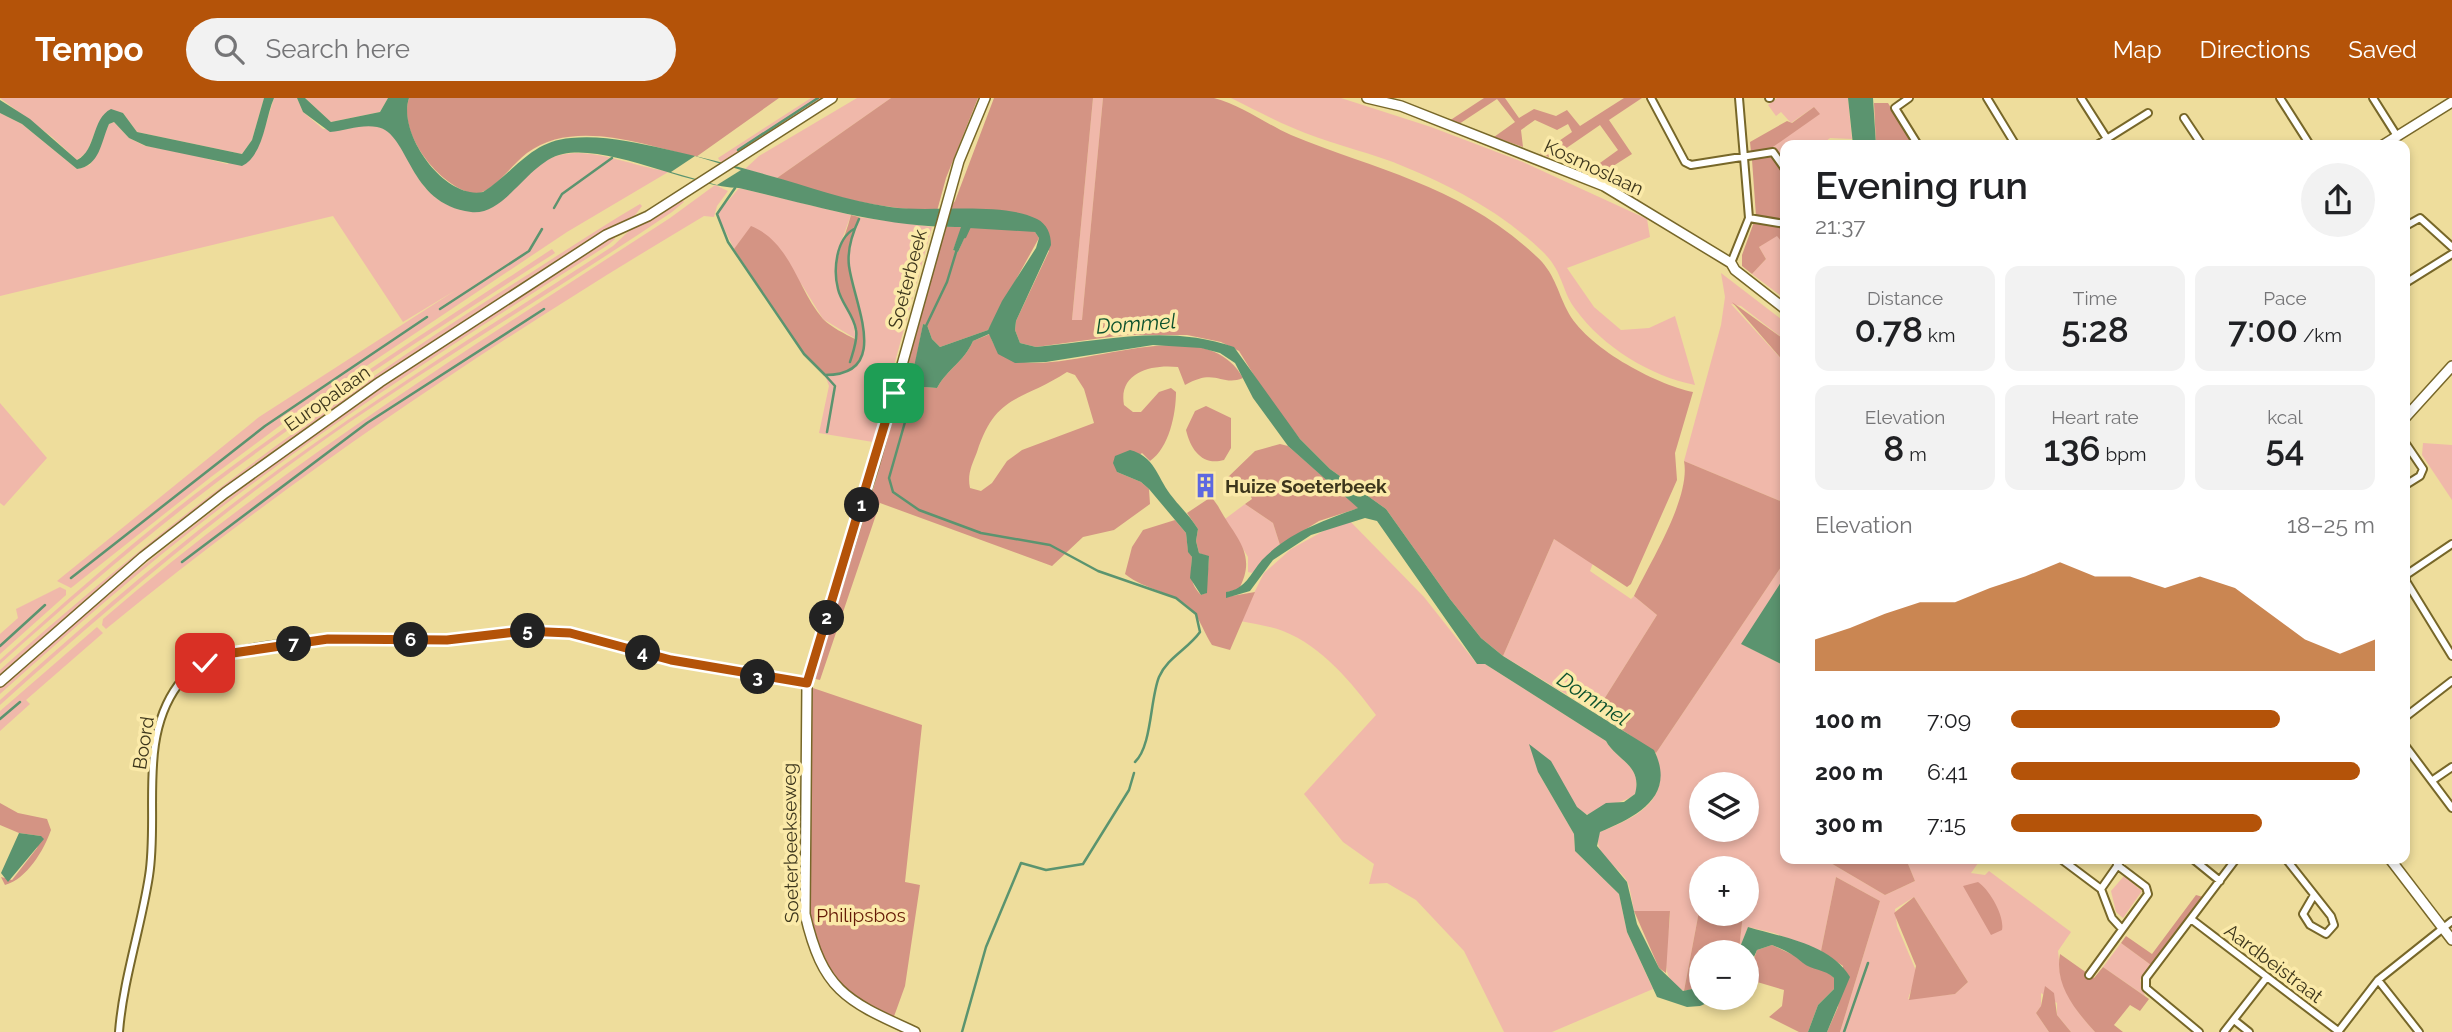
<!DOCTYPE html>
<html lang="en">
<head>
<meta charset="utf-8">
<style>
	:root { --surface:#fff; --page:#f2f2f2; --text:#202124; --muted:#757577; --accent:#b45309 }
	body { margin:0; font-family:Raleway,sans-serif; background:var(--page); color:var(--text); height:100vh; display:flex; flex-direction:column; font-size:26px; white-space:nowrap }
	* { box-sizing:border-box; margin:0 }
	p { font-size:23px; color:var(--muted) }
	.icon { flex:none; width:38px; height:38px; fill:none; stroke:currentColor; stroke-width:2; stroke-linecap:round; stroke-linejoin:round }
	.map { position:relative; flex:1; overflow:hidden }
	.details { position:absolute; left:1780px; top:42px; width:630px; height:724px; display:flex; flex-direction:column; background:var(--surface); border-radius:14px; box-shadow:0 4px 10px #0003 }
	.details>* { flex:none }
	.controls { position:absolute; left:1689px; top:674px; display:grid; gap:14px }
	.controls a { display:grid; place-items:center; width:70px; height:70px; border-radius:50%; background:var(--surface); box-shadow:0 4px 10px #0003; font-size:35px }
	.pin { position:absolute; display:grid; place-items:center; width:60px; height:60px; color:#fff; margin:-30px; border-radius:14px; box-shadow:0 4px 10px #0006 }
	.km { position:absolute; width:35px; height:35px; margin:-18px; border-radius:50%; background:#222; color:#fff; font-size:19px; line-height:35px; text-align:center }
	.round { display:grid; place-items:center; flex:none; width:74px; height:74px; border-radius:37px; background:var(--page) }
	.headline { display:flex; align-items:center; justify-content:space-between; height:119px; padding:0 35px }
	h1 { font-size:38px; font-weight:600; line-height:52px }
	.stats { display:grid; grid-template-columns:repeat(3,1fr); gap:10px; height:119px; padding:7px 35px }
	.stats div { display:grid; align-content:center; border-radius:14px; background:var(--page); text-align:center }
	.stats b { font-size:35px; font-weight:600 }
	.stats small { font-size:19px; font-weight:400 }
	.stats p { font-size:19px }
	.chart { height:196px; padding:14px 35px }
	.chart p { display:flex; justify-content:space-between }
	.chart svg { width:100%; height:126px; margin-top:7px; fill:var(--accent); opacity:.7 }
	ul { padding:0 35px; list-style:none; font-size:23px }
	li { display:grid; grid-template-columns:112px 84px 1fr; align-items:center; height:52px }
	li i { height:18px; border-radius:9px; background:var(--accent) }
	header { display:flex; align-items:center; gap:42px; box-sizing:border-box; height:98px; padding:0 35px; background:var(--accent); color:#fff }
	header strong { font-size:33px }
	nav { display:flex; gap:38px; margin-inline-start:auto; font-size:24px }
	.search { width:490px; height:63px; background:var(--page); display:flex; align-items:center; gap:18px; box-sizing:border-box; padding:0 24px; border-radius:38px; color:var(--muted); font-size:26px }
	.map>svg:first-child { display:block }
</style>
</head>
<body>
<header>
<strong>Tempo</strong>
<div class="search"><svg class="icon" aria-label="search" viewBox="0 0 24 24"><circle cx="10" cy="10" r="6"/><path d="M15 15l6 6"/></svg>Search here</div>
<nav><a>Map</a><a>Directions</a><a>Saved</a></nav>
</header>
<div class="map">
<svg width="2452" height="934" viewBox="0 0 2452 934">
	<rect width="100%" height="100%" fill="#eedd9c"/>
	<path fill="#f0b8aa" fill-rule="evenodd" d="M0,0H264L252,42L242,56L137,34L123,15L95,34L87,54L77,62L52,39Z
		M274,0H297L303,14L323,31C341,30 366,23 382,30C410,42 408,92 453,109C465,113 478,115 490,110C509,98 521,80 539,67C577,38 629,70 670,73L567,134L305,309L211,379L71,490L57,483L259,319L456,192L403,224L333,118L0,198V15L22,26L77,71L90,67L109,26L114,24L129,40L145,48L178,53L227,66L260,45Z
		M305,0H388L380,14L331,24Z
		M811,0H825L722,66L718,60Z
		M857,0H891L777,80L745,71L759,58Z
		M1093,0H1103L1082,223L1072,222Z
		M1231,0H1341L1431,29L1523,64L1647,121L1650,139L1567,170L1594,209L1621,232L1649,230L1675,218L1695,287C1650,278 1603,249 1576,212C1561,193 1564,174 1542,153C1499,112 1448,86 1393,64C1360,52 1325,44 1293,30C1272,21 1251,10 1231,0Z
		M1777,0H1848L1852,41L1830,40L1821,47H1785V64L1773,48L1819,16L1814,9L1791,25L1781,14L1776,18L1768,7Z
		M715,87L728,93L717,108L714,119L704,118C496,242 294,377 106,531L102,527L103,521C279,369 476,246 670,120Z
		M739,90L851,117L840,147L856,241L823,221L802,187L751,129L734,151L717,116Z
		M682,102L684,104L672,114C558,191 440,261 327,340C212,421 105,513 0,607V602C75,535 151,468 231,407C353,313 484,232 613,148L631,131Z
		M640,106L642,108L633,120L603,134C475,217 344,298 222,391C145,450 72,514 0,579V572C156,432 312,316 488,202C539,170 589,136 640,106Z
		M859,119L932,129L873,344L819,335L829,288L825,277L847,274L863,223L849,166L851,140Z
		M1777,137L1785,148V201L1752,176L1766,161L1759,149Z
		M614,138L615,141L608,147C480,229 352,310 231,402C150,463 75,529 0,596V590C192,417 394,273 614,138Z
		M552,151L555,155C440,229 325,302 216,385C141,442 70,503 0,566V562C70,499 140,437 215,381C324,299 438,226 552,151Z
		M1721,175L1785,224V242L1741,208L1731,206L1785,265V405L1684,363L1721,227L1725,199Z
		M0,305L47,360L4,408L0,405Z
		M2423,345L2452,347V402L2422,357Z
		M1245,406L1273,425L1280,447L1252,475L1248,474V459L1225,421Z
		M1347,420L1424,499L1477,566H1485L1606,643C1616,662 1643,667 1635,696C1620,708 1609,702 1591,717L1582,715L1538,674L1574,736L1575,753L1619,796L1627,834L1653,891L1552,934H1504L1464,853L1416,802L1387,785L1369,786L1374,766L1343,744L1304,696L1376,617C1351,584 1323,549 1283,533C1270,528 1254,526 1240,523L1264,475L1291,451Z
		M1554,441L1593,465L1590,473L1631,501L1634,498L1657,517L1596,614L1503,558Z
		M1785,463V478L1742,546L1785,568V761H1831L1829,764L1885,797L1915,783L1906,761H1981L1971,775L1985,777L1989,773L2071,834L2058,853C2059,859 2059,867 2060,875C2065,899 2079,916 2095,934H2071L2057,917V905L2041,895V908L2036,915L2049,934H1840L1880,803L1836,779L1821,853L1774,835L1748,829L1739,852L1743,816H1746V770H1701V803L1684,893C1653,880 1671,839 1670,813H1634C1632,804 1631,794 1628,785C1620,768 1590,756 1600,734C1624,724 1656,712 1660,683C1661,675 1657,663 1656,655ZM1701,686H1746V732H1701ZM1914,799L1968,884L1955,896L1908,901L1917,875L1897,828L1895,811Z
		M60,489L66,492V497L0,556V536L18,520L16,511Z
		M97,529L103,535L26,602L30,606L0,633V613Z
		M2124,778L2142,793L2123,820L2116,814L2111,793Z
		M2121,845L2151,867L2140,882L2145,898L2103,869Z"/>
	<path fill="#d49484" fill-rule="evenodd" d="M409,0H779L696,59C645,47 574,20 527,55C511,67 496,92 476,96C441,91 397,36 409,0Z
		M891,0H978L946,80L937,113C882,111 829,99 777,80Z
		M994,0H1093L1072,222H1082L1103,0C1129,0 1156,0 1183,0C1192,0 1205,0 1214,0C1241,7 1266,26 1291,37C1382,74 1461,88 1536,158C1554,174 1557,192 1567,212C1585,249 1655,286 1693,294L1675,355L1677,382L1631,486L1627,489L1554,441L1503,558L1481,540L1450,501L1386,411L1330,371L1300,341L1268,300L1239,253L1221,244L1187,237H1124L1036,249L1020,245L1015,232L1016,223L1049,153L1029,118L949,111L955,103Z
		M1484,0H1505L1519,20L1534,11L1556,18L1567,12L1580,28L1624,0H1642L1609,22L1632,56L1596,79L1586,75L1618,52L1600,27L1552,60L1540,56L1572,34L1568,26L1557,32L1535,22L1521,32L1523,49L1494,39L1515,24L1497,1L1459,26L1449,23Z
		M1874,5H1888L1910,41L1902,47H1876Z
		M1814,9L1820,16L1770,51L1751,54L1750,44L1787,23L1792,25Z
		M1771,57L1785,77V123L1756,118L1752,62Z
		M851,117L859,119C853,135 847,150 849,167C852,205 893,277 825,277L804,256L734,151L751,128C791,144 797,191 823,221C831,229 845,236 855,241C858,223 845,210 839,194C829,168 845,142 851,117Z
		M1754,124L1782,128L1785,148L1777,138L1759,149L1766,161L1752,176L1742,168V157Z
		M945,129H962L953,152L958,154L969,129L1029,132L1035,134L1039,140L988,232L940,249L932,241L927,227L923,226L911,288L937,290C949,269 963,265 973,243L990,236C1009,317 1195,192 1243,280C1221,289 1216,269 1185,287L1178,269C1152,266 1118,274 1124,307L1133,314H1141L1159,294L1171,290L1176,294C1176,316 1169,350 1150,363L1142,355L1117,374L1141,384L1149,391L1150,406L1114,432L1083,439L1052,468L880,405L820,582L811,580L871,399ZM1067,274L1075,277L1084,291L1094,325L1022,352L1007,363L992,385L981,393L970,390C967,376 972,367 977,354C996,295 1021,304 1067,274Z
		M1732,204L1785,242V265Z
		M1206,308L1231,320V350L1224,362C1203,368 1191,353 1186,332L1195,313Z
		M1280,346L1288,348L1359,410L1319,423L1280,447L1273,425L1245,406L1252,401L1246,388L1230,392L1225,382L1255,353Z
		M1684,363L1785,405V463L1656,655L1596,614L1657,517L1634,498C1650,464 1691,400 1684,363Z
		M1208,401H1213L1218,408C1235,440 1258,455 1239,491L1227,494L1226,499L1255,494L1230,552L1212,547C1206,538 1199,520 1193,513C1175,493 1146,493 1125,476L1132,449L1143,432L1175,422L1186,435L1188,453L1192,459C1191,475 1189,485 1201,497L1206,495L1209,459L1199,455L1196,443L1198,431L1187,415Z
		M810,589L922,627L905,784L920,787L905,888L892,924L830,884L805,816Z
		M0,705L18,715L47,721L51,732C44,752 27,781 5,787L1,779L12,782L37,750L41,738L19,735L0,727Z
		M1831,761H1906L1915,783L1885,797L1829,764Z
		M1836,779L1880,803L1840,934H1827L1838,909L1843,868L1821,853Z
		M1978,784C1989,791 2005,818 2002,832L1991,837L1963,788Z
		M2196,797L2203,799L2151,867L2121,845L2126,838L2152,856Z
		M1914,799L1968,884L1955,896L1909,902L1916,868L1894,815Z
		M1701,803V816H1743L1739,852L1701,854V889L1684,893Z
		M1634,813H1670L1666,875L1659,870Z
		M1772,847L1827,873L1834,880V891L1818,907L1808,934H1799L1769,919L1782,908L1784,892L1747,881L1757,852Z
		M2060,856L2094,880L2103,869L2149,901L2140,913L2130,907L2114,927L2123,934H2095C2076,913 2054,887 2060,856Z
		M2045,888L2054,895L2057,917L2071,934H2049L2036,915L2041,908Z"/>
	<path fill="#5b946f" d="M264,0H274C265,20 264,57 242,68L146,48L129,40L114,24L109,26C101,44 100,68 77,71L22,26L0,15V2L30,21L77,62C97,52 91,21 111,11L123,15L137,34L242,56L252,42Z
		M297,0H305L331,24L380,14L388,0H409C397,35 444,102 483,94C515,74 530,43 571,40C603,37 634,44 665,51C699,59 734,67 767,77C808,88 847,103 890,109C930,115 1002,103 1037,121C1047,126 1051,136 1051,147L1016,223L1015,232L1020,245L1036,249C1104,243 1167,226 1234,249L1300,341L1330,371L1386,411L1450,501L1481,540L1503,558L1654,652C1677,699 1636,719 1600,734L1597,748L1627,784L1637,826L1659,870L1683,893L1701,889V900H1719L1700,908L1687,909L1657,899L1627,834L1619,796L1575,753L1574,736L1538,674L1529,646L1551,663L1577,709L1587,717L1606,705L1624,704L1635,696C1643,667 1616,662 1606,643L1485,566H1477L1377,423L1365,420L1311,437L1273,462L1250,493L1226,500V494C1246,491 1250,476 1262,462C1289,434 1323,423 1358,410L1288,348L1253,300L1235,265L1220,255L1201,250L1153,247L1046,264L1015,265L998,256L989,236L973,243C963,265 949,269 937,290L910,288L923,226L927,227L932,241L940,249L988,232L1002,203L1036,150L1039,140L1035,134L969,130L958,154L953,152L961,129C885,130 813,107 739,90C692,89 609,46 563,56C528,63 506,118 471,114C407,106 410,35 377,29C361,26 345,33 330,34L303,14Z
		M1848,0H1873L1876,47H1853Z
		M1130,352C1154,358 1157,378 1170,396C1179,408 1190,418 1198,431L1196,443L1199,455L1209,458L1207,495L1201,497L1190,480L1192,459L1188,454L1186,435L1149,391L1141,384L1117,374L1113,365L1115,358Z
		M1785,478V568L1741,546Z
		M19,735L41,738L44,741L8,784L1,775Z
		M1748,829C1782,839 1830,846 1850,879L1827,934H1808L1818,907L1834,891V880C1825,871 1811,872 1803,865C1793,856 1785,852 1772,847L1757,852L1747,875L1746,854H1738Z"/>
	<path fill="#eedd9c" d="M695,58L741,72L717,87L671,74Z"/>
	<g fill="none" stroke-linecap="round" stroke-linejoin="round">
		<path stroke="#5b946f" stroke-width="2.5" d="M738,52L818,0
			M735,90L717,116L728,144L804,256L825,277C892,277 854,206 849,168C847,152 852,136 859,121
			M554,110L562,96L612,60
			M965,139L971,126
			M440,211L529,153L542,131
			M926,228L947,184L957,151
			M850,264C853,254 858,242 856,232C854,217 841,205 838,191C833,172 836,141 854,131
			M825,277L835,288L827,334
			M915,289L889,380L893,394L919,412L981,435L1050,447L1098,473L1176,500L1196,516L1200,534C1188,551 1167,560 1159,579C1150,601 1152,648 1135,664
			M182,464L367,325L544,211
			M71,480L265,328L427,219
			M0,548L45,507
			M0,621L20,604
			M962,934L986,849L1021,765L1046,772L1083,766L1129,692L1134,675
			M1844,934L1868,865"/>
		<defs>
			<path id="street" d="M1651,0L1685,64L1691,67L1773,54L1785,71
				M1769,0H1770
				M1909,0L1895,10L1918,47
				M1987,0L2015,46
				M2081,0L2111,47
				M2280,0L2310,47
				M2373,0L2397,38
				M2184,20L2202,47
				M2097,47L2148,15
				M1749,120L1785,126
				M2404,129L2420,120L2452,149
				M1731,165L1749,120L1739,0
				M2404,186L2452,156
				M2404,343L2423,371L2420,378L2404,388
				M2452,446L2406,477V483L2452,558
				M2404,620L2452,583
				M2404,646L2452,710
				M2433,682L2452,669
				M2061,761L2101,791
				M2122,761L2101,791L2112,820L2122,831
				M2193,761L2220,783
				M2286,761L2331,818L2334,827L2326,836L2310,827L2303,816L2314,797
				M2191,821L2338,933
				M2089,877L2148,796L2146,789L2117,767
				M2378,882L2419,934
				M2234,922L2249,934
				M119,934C123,882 141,830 149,778C159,716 138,641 178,587C220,529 381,545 447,542C488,540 527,530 568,535C594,539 620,549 645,556C698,569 752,578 807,585
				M2199,934L2146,890V880L2236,761
				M2224,934L2267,879
				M2338,934L2378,882L2452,823"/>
			<path id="secondary" d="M1367,0L1401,8L1604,88L1731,165L1735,172L1785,211
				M2383,47L2452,4
				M2404,321L2452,268
				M0,584L143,459L225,395L380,284L606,137L648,118L832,0
				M2390,761L2452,842
				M915,934C847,903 823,894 805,816L807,585L874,367L959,63L985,0"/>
		</defs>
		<use href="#street" stroke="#776729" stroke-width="10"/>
		<use href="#secondary" stroke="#776729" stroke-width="12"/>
		<use href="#street" stroke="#fff" stroke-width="6"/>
		<use href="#secondary" stroke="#fff" stroke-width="9"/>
	</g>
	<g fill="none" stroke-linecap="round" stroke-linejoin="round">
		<defs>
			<path id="route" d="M205,565L226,556L328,541L447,542L524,533L570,535L671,562L807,585L894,295"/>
		</defs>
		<use href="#route" stroke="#fff" stroke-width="14"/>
		<use href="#route" stroke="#b45309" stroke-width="9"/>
	</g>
	<defs>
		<symbol id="building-bare" viewBox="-9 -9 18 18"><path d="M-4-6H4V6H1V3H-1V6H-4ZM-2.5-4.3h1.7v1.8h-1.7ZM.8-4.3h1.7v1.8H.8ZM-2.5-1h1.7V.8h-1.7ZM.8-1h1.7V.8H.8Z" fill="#5d68e0" stroke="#fbeaa9" stroke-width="2.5" paint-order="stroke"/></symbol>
	</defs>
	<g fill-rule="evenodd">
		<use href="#building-bare" x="1188" y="370" width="35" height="35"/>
	</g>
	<g text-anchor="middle" stroke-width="7" stroke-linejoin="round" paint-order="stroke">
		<g font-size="19" fill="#3d361c" stroke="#fbeaa9">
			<text transform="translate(1594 69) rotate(25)" y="7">Kosmoslaan</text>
			<text transform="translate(907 181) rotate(-75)" y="7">Soeterbeek</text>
			<text transform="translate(327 300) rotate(-35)" y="7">Europalaan</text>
			<text transform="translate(143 645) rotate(-81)" y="7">Boord</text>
			<text transform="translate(790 745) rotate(-91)" y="7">Soeterbeekseweg</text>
			<text transform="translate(2274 865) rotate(37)" y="7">Aardbeistraat</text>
		</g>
		<g font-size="19" font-weight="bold" fill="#3d361c" stroke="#fbeaa9" text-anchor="start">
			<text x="1225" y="395">Huize Soeterbeek</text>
		</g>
		<g font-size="19" fill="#641905" stroke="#fbeaa9">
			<text x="861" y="824">Philipsbos</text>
		</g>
		<g font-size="21" font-style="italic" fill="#0b512d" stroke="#fbeaa9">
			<text transform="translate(1136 226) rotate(-4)" y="7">Dommel</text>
			<text transform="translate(1593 601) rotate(33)" y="7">Dommel</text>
		</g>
	</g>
</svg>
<div class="controls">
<a><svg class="icon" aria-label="layers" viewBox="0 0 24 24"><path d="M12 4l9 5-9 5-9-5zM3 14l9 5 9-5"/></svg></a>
<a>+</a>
<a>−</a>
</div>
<div class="pin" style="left:894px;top:295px;background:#1e9e55"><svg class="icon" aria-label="arrive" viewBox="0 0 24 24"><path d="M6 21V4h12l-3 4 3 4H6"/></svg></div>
<div class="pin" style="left:205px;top:565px;background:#d93025"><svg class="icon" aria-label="check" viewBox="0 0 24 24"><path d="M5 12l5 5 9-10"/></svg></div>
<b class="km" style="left:862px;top:407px">1</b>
<b class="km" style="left:827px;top:520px">2</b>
<b class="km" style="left:758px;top:579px">3</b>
<b class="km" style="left:643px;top:555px">4</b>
<b class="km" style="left:528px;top:533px">5</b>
<b class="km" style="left:411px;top:542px">6</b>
<b class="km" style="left:294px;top:546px">7</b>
<section class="details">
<div class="headline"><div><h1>Evening run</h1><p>21:37</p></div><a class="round"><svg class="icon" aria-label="share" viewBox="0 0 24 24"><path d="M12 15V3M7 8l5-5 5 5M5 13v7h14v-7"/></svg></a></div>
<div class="stats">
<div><p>Distance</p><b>0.78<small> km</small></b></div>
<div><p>Time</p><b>5:28</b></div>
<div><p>Pace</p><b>7:00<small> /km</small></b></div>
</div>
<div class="stats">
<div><p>Elevation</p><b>8<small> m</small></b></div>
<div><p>Heart rate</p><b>136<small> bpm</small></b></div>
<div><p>kcal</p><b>54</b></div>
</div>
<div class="chart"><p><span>Elevation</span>18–25 m</p>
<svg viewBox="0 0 160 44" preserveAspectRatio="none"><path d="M0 44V33L10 29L20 24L30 20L40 20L50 15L60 11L70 6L80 11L90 11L100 15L110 11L120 15L130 24L140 33L150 38L160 33V44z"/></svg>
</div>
<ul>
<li><b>100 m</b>7:09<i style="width:74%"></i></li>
<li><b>200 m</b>6:41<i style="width:96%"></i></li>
<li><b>300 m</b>7:15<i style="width:69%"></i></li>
</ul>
</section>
</div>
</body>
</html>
